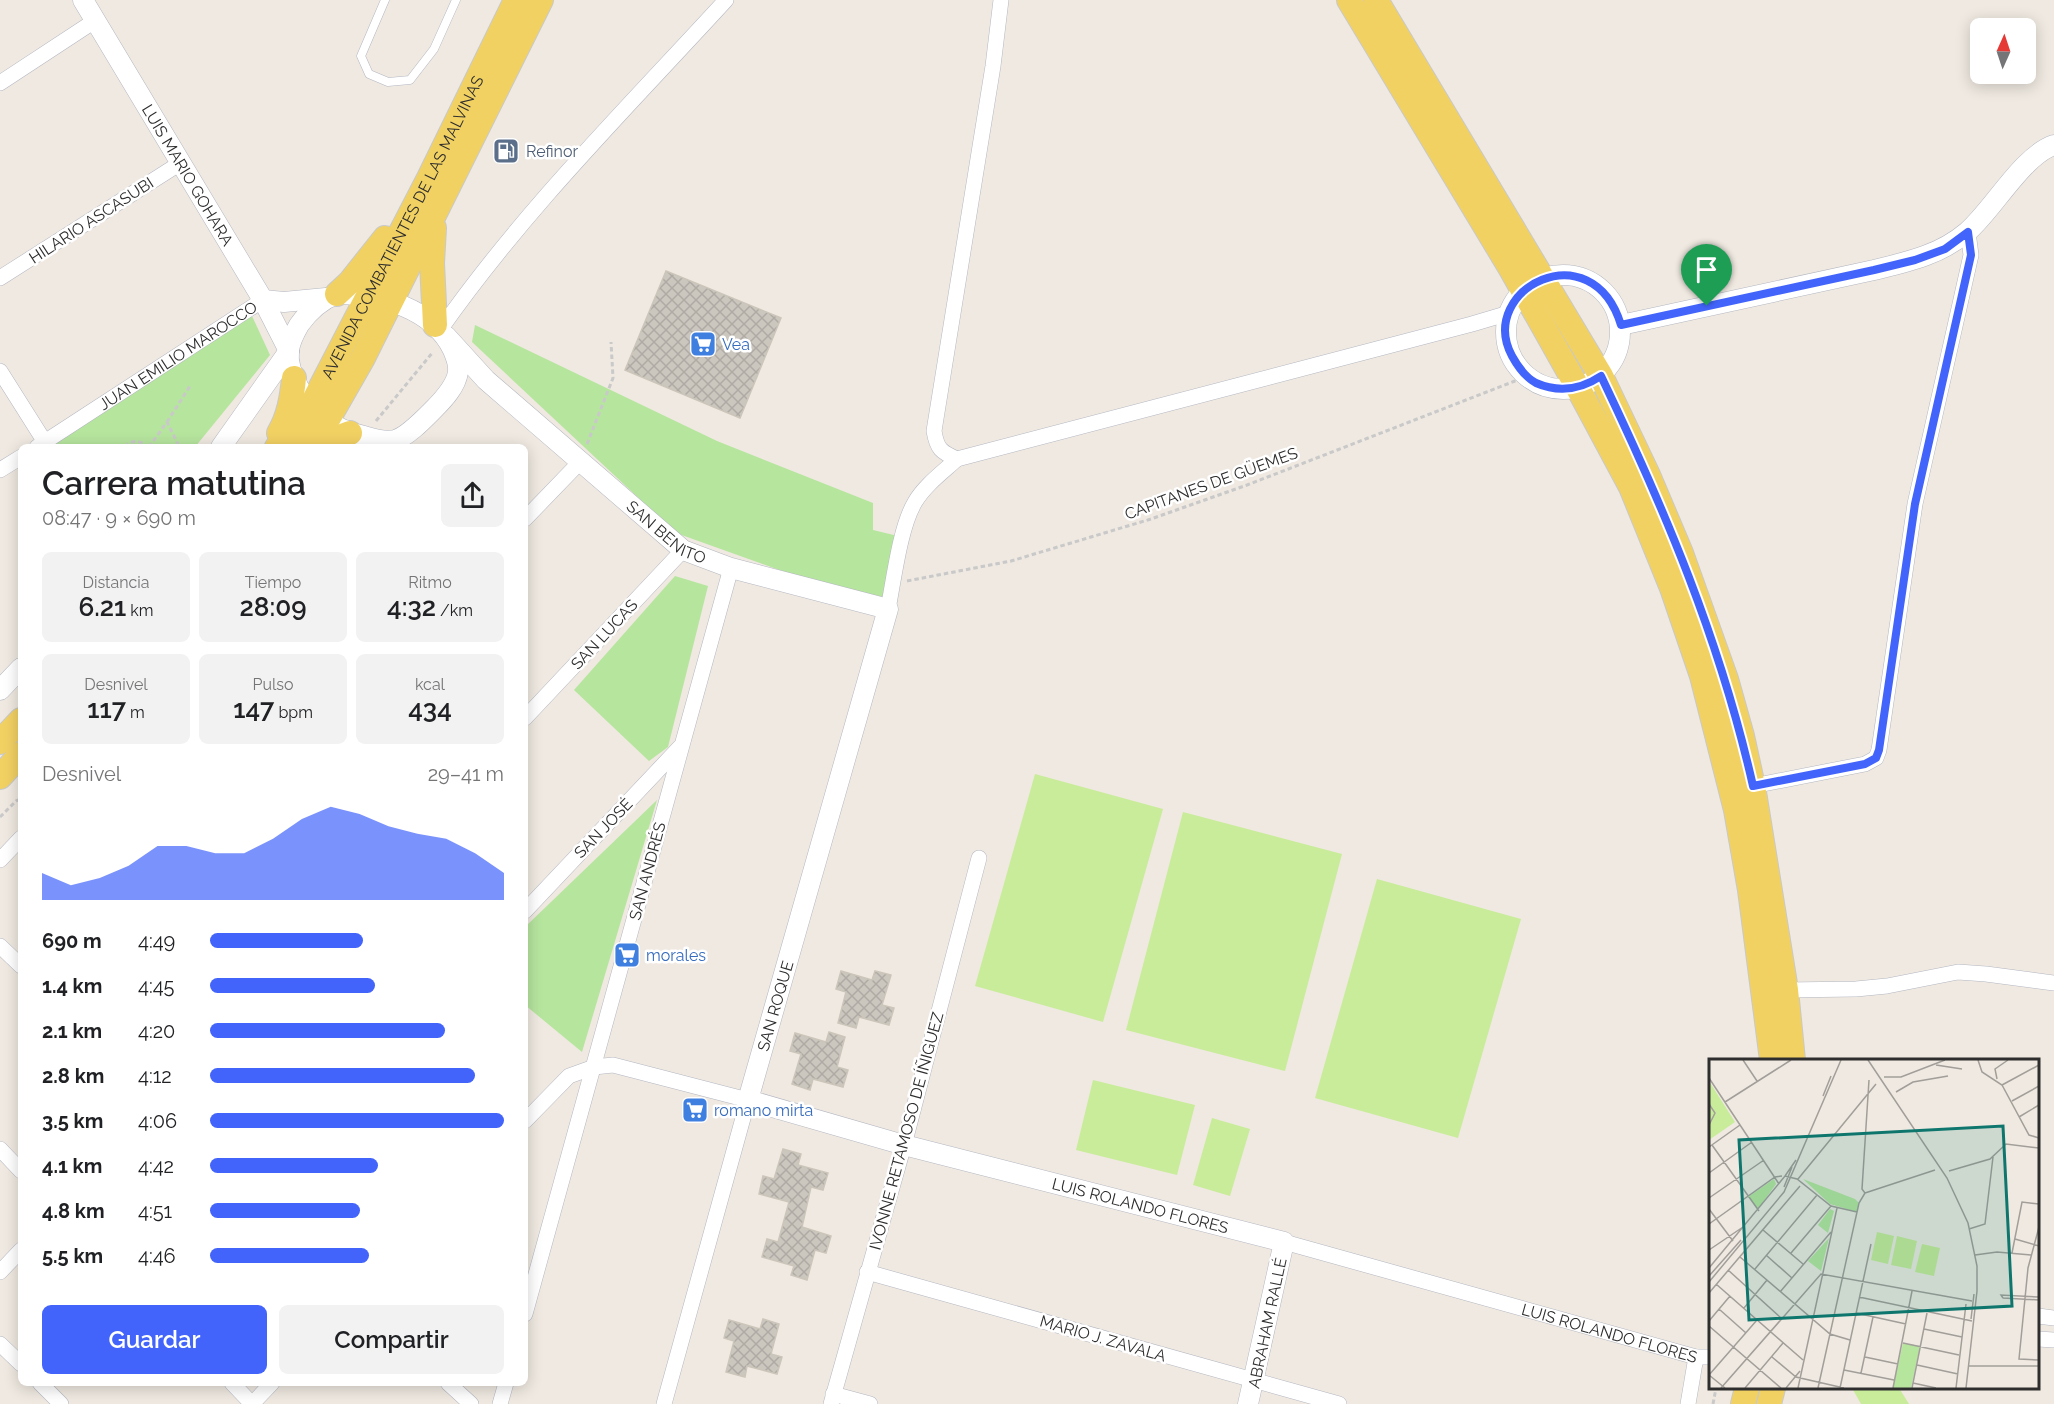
<!DOCTYPE html>
<html lang="es">
<head>
<meta charset="utf-8">
<style>
	:root { --surface:#fff; --page:#f2f2f2; --text:#202124; --muted:#757577; --accent:#4264fb }
	body { margin:0; font-family:Raleway,sans-serif; background:var(--page); color:var(--text); height:100vh; display:flex; flex-direction:column; font-size:22px; white-space:nowrap }
	* { box-sizing:border-box; margin:0 }
	p { font-size:20px; color:var(--muted) }
	.icon { flex:none; width:33px; height:33px; fill:none; stroke:currentColor; stroke-width:2; stroke-linecap:round; stroke-linejoin:round }
	.map { position:relative; flex:1; overflow:hidden }
	.drawer { position:absolute; left:18px; top:444px; width:510px; height:942px; display:flex; flex-direction:column; background:var(--surface); border-radius:9px; box-shadow:0 3px 15px #0003 }
	.drawer>* { flex:none }
	.needle { width:39px; rotate:3deg }
	.tools { position:absolute; left:1970px; top:18px; display:grid; gap:12px }
	.tools a { display:grid; place-items:center; width:66px; height:66px; border-radius:9px; background:var(--surface); box-shadow:0 3px 15px #0003; font-size:30px }
	.pin { position:absolute; display:grid; place-items:center; width:51px; height:51px; color:#fff; margin:-62px -26px; border-radius:50% 50% 50% 0; rotate:-45deg; box-shadow:0 0 6px #0007 }
	.pin .icon { rotate:45deg }
	.round { display:grid; place-items:center; flex:none; width:63px; height:63px; border-radius:9px; background:var(--page) }
	.summary { display:flex; align-items:center; justify-content:space-between; height:102px; padding:0 24px }
	h1 { font-size:33px; font-weight:600; line-height:45px }
	.metrics { display:grid; grid-template-columns:repeat(3,1fr); gap:9px; height:102px; padding:6px 24px }
	.metrics div { display:grid; align-content:center; border-radius:9px; background:var(--page); text-align:center }
	.metrics b { font-size:26px; font-weight:600 }
	.metrics small { font-size:16px; font-weight:400 }
	.metrics p { font-size:16px }
	.chart { height:168px; padding:12px 24px }
	.chart p { display:flex; justify-content:space-between }
	.chart svg { width:100%; height:108px; margin-top:6px; fill:var(--accent); opacity:.7 }
	.button { display:flex; gap:12px; margin-top:auto; padding:12px 24px }
	.button a { flex:1; height:69px; border-radius:9px; background:var(--accent); color:#fff; font-size:24px; font-weight:600; line-height:69px; text-align:center }
	.button a+a { background:var(--page); color:var(--text) }
	ul { padding:0 24px; list-style:none; font-size:20px }
	li { display:grid; grid-template-columns:96px 72px 1fr; align-items:center; height:45px }
	li i { height:15px; border-radius:8px; background:var(--accent) }
	.map>svg:first-child { display:block }
</style>
</head>
<body>
<div class="map">
<svg width="2054" height="1404" viewBox="0 0 2054 1404">
	<defs>
		<pattern id="building-cross-hatch" width="8" height="8" patternUnits="userSpaceOnUse" patternTransform="scale(1.5)"><rect width="8" height="8" fill="#cbc7bf"/><path d="M0 0l8 8M0 8l8-8" fill="none" stroke="#afaba4"/></pattern>
	</defs>
	<rect width="100%" height="100%" fill="#efe9e1"/>
	<path fill="#b6e59e" d="M252,316L270,355L195,447H48L45,442Z
		M475,325L717,441L873,503V530L902,537L888,609L676,533L472,342Z
		M675,576L708,586L668,747L649,761L574,690Z
		M657,800L582,1052L525,1005V927Z"/>
	<path fill="#c9ec9a" d="M1035,774L1163,809L1103,1022L975,986Z
		M1183,812L1342,854L1285,1071L1126,1030Z
		M1377,879L1521,919L1458,1138L1315,1098Z
		M1093,1080L1195,1105L1177,1175L1076,1150Z
		M1212,1118L1250,1129L1230,1196L1193,1185Z
		M1852,1388H1899L1909,1404H1861Z"/>
	<path fill="url(#building-cross-hatch)" stroke="#cbc5ba" stroke-width="1.5" d="M666,271L781,318L740,418L625,370Z
		M841,971L872,980L875,971L891,975L882,1005L894,1008L889,1025L859,1017L856,1028L838,1023L846,992L836,989Z
		M829,1032L845,1037L837,1067L848,1070L843,1087L813,1079L810,1090L792,1084L801,1054L790,1051L795,1033L826,1042Z
		M783,1149L801,1154L798,1165L828,1173L823,1190L811,1187L802,1227L831,1236L826,1253L815,1250L807,1280L791,1275L794,1266L762,1257L767,1239L778,1242L789,1202L759,1194L763,1176L774,1179Z
		M763,1319L779,1324L771,1354L782,1357L777,1374L747,1366L745,1377L726,1372L734,1341L724,1338L729,1320L760,1329Z"/>
	<g fill="none" stroke-linecap="round" stroke-linejoin="round">
		<defs>
			<path id="service" d="M385,0L361,56L369,74L388,82L410,80L434,49L456,0"/>
			<g id="minor">
				<path d="M0,83L96,20"/>
				<path d="M0,278L182,162"/>
				<path d="M440,330C524,210 628,107 726,0"/>
				<path d="M0,371L48,447"/>
				<path id="s1" d="M37,447L263,300"/>
				<path d="M957,459L1472,324L1509,313"/>
				<path d="M0,470L21,457"/>
				<path d="M525,519L580,462"/>
				<path d="M888,609C894,579 900,527 915,502C925,485 943,472 957,459C941,452 937,449 934,431L993,66L1001,0"/>
				<path d="M525,718L683,550"/>
				<path d="M1753,786L1865,764L1876,758L1879,750L1915,504L1971,255L1968,232"/>
				<path d="M0,860L21,838"/>
				<path d="M525,911L680,747"/>
				<path d="M0,946L21,966"/>
				<path d="M1786,990L1856,989L1887,986L1958,972L1986,974L2054,983"/>
				<path d="M525,1121L569,1076L594,1067L613,1065L748,1100L664,1404"/>
				<path d="M0,1149L21,1171"/>
				<path id="s2" d="M1284,1242L1696,1357H1710"/>
				<path d="M0,1272L21,1250"/>
				<path d="M867,1272L1339,1404"/>
				<path d="M525,1314L731,568"/>
				<path d="M2038,1316L2054,1318"/>
				<path d="M2038,1339L2054,1340"/>
				<path d="M0,1344L21,1364"/>
				<path d="M40,1383L61,1404"/>
				<path d="M232,1383L252,1404"/>
				<path d="M448,1383L471,1404"/>
				<path d="M833,1394L870,1404"/>
				<path d="M252,1404L272,1383"/>
				<path d="M500,1404L506,1383"/>
				<path d="M831,1404L904,1145L979,858"/>
				<path d="M1688,1404L1696,1357"/>
			</g>
			<g id="tertiary">
				<path id="s3" d="M83,0L263,300L289,351"/>
				<circle cx="1563" cy="332" r="57"/>
				<path d="M337,294C379,293 434,309 453,350C456,358 459,363 458,372C456,386 444,399 434,409C425,418 407,437 395,440C384,442 374,439 364,436C351,433 337,428 326,420C308,406 286,375 289,350C290,342 295,332 299,325C309,311 321,300 337,294Z"/>
				<path d="M263,300L284,302L326,298"/>
				<path d="M1621,325L1874,270C1907,262 1940,255 1967,232C1993,210 2022,156 2054,145"/>
				<path id="s4" d="M446,336L486,380L683,550L731,568L888,609L748,1100L904,1145L1284,1242L1248,1404"/>
				<path d="M221,447L289,351"/>
				<path d="M0,690L21,668"/>
			</g>
			<g id="primary">
				<path d="M1349,0L1511,269L1578,388L1631,487L1672,588L1702,676L1736,810L1750,890L1772,1060"/>
				<path d="M1376,0L1601,376L1648,475L1681,553L1726,679L1742,736L1753,786L1786,990L1793,1060"/>
				<path d="M434,228L432,263L435,325"/>
				<path d="M337,294L350,282L385,238"/>
				<path d="M279,433C289,416 292,398 294,378"/>
				<path id="s5" d="M277,447L311,406L429,178L516,0"/>
				<path d="M306,447L327,421L363,358L541,0"/>
				<path d="M320,447L329,441L350,433"/>
				<path d="M0,742L21,720"/>
				<path d="M0,777L21,754"/>
				<path d="M1743,1404L1747,1388"/>
				<path d="M1769,1404L1773,1388"/>
			</g>
		</defs>
		<use href="#service" stroke="#b4b7c1" stroke-width="9"/>
		<use href="#minor" stroke="#b4b7c1" stroke-width="16"/>
		<use href="#tertiary" stroke="#b4b7c1" stroke-width="21"/>
		<use href="#primary" stroke="#c9c9c9" stroke-width="26"/>
		<path stroke="#c9c9c9" stroke-width="3" stroke-dasharray="4.5 3" stroke-linecap="butt" d="M1547,388L1557,392
			M376,421L433,352
			M167,422L190,386
			M587,444L613,378L611,342
			M125,447C132,439 140,440 148,447
			M149,447L167,422L178,444
			M907,581L1011,561L1151,519L1247,485L1515,381L1531,380
			M0,817L16,801L21,799
			M1713,1404L1716,1388"/>
		<use href="#service" stroke="#fff" stroke-width="8"/>
		<use href="#minor" stroke="#fff" stroke-width="15"/>
		<use href="#tertiary" stroke="#fff" stroke-width="20"/>
		<use href="#primary" stroke="#f2d163" stroke-width="24"/>
	</g>
	<g fill="none" stroke-linecap="round" stroke-linejoin="round">
		<defs>
			<path id="route" d="M1968,232L1971,255L1915,504L1879,750L1876,758L1865,764L1753,786C1720,640 1665,510 1601,376C1580,390 1559,393 1536,383C1525,377 1518,367 1512,356C1476,289 1592,230 1621,325L1874,270L1915,260L1945,249Z"/>
		</defs>
		<use href="#route" stroke="#fff" stroke-width="12"/>
		<use href="#route" stroke="#4264fb" stroke-width="8"/>
	</g>
	<defs>
		<symbol id="fuel-square" viewBox="-11 -11 22 22"><rect x="-9" y="-9" width="18" height="18" rx="4" fill="#5c6f8a" stroke="#fff"/><path d="M-5.5-6h7V0h2V4h1.3V-2.5L3-4.5l.8-.8L6-3V5H2.5V1h-1V6h-7ZM-4.2-4.7v3.2H.2V-4.7Z" fill="#fff"/></symbol>
		<symbol id="supermarket-square" viewBox="-11 -11 22 22"><rect x="-9" y="-9" width="18" height="18" rx="4" fill="#3f7fe0" stroke="#fff"/><path d="M-6-5.5h2.5l.6 2H6L4.5 2H-2.5L-4.4-4H-6ZM-1.5 3.2a1.3 1.3 0 1 0 .1 0ZM3 3.2a1.3 1.3 0 1 0 .1 0Z" fill="#fff"/></symbol>
	</defs>
	<g fill-rule="evenodd">
		<use href="#fuel-square" x="491" y="136" width="30" height="30"/>
		<use href="#supermarket-square" x="688" y="329" width="30" height="30"/>
		<use href="#supermarket-square" x="612" y="940" width="30" height="30"/>
		<use href="#supermarket-square" x="680" y="1095" width="30" height="30"/>
	</g>
	<g text-anchor="middle" stroke-width="5" stroke-linejoin="round" paint-order="stroke">
		<g font-size="16" fill="#4e5e75" stroke="#fff" text-anchor="start">
			<text x="526" y="157">Refinor</text>
		</g>
		<g font-size="16" fill="#2e2e2e" stroke="#fff">
			<text dy="6" stroke="none"><textPath href="#s3" startOffset="204">LUIS MARIO GOHARA</textPath></text>
			<text transform="translate(91 220) rotate(-33)" y="6">HILARIO ASCASUBI</text>
			<text dy="6" stroke="none"><textPath href="#s5" startOffset="254">AVENIDA COMBATIENTES DE LAS MALVINAS</textPath></text>
			<text dy="6" stroke="none"><textPath href="#s1" startOffset="168">JUAN EMILIO MAROCCO</textPath></text>
			<text transform="translate(1211 483) rotate(-20)" y="6">CAPITANES DE GÜEMES</text>
			<text dy="6" stroke="none"><textPath href="#s4" startOffset="296">SAN BENITO</textPath></text>
			<text transform="translate(604 634) rotate(-47)" y="6">SAN LUCAS</text>
			<text transform="translate(603 828) rotate(-46)" y="6">SAN JOSÉ</text>
			<text transform="translate(647 871) rotate(-75)" y="6">SAN ANDRÉS</text>
			<text transform="translate(775 1006) rotate(-74)" y="6">SAN ROQUE</text>
			<text transform="translate(906 1131) rotate(-75)" y="6">IVONNE RETAMOSO DE ÍÑIGUEZ</text>
			<text dy="6" stroke="none"><textPath href="#s4" startOffset="1450">LUIS ROLANDO FLORES</textPath></text>
			<text transform="translate(1267 1323) rotate(-78)" y="6">ABRAHAM RALLÉ</text>
			<text dy="6" stroke="none"><textPath href="#s2" startOffset="338">LUIS ROLANDO FLORES</textPath></text>
			<text transform="translate(1103 1338) rotate(16)" y="6">MARIO J. ZAVALA</text>
		</g>
		<g font-size="16" fill="#366cbe" stroke="#fff" text-anchor="start">
			<text x="722" y="350">Vea</text>
			<text x="646" y="961">morales</text>
			<text x="714" y="1116">romano mirta</text>
		</g>
	</g>
	<g transform="translate(1709 1059)">
		<rect width="330" height="330" fill="#efe9e1"/>
		<path d="M65,120L67,125L49,150L39,138ZM94,120L146,140L150,144L148,153L121,145ZM121,150L125,152L119,174L109,166ZM120,179L112,212L99,202ZM194,284L211,287L202,329H184Z" fill="#b6e59e"/>
		<path d="M0,22L26,63L0,81ZM168,173L185,177L179,205L162,201ZM188,177L208,182L202,210L182,206ZM213,185L231,189L225,217L206,213Z" fill="#c9ec9a"/>
		<path fill="none" stroke="#a29e99" stroke-width="1.5" d="M34,1L48,22M159,1L238,119L259,164L268,207V232L257,329M269,1L273,13L293,26L320,76L330,79M227,6L253,10M175,18H192L236,1M0,19L70,125M288,20L286,10L299,1M293,26L330,6M187,33L204,23L239,17M114,37L122,17M303,42L330,27M16,43L82,1M0,45L6,54L0,66M310,58L330,46M3,86L50,152M0,88L31,66M240,112L281,100L297,85L330,89M0,114L43,83M76,117L87,101M89,120L167,25M75,128L83,108M156,134L226,111M0,139L55,101M0,150L24,182M0,165L66,118L73,117M330,168L319,209L310,300L330,301M260,170L276,165L284,98M54,171L94,205M306,180L330,187M0,191L34,168M82,194L122,147M303,194L313,143L330,145M57,196L83,219M266,196L288,193L322,196M31,198L121,275L141,281M0,209L76,117L88,120L122,147L148,153M46,210L108,136M19,211L72,259M0,217L32,181M0,223L75,133L132,1M7,225L94,301M71,233L122,173M0,234L91,127M150,238L263,262M294,239L292,236L330,238M294,239L330,241M35,249L58,221M10,250L37,274M147,254L197,265M262,260L265,235M0,262L21,237M0,267L72,329M215,270L253,278M194,284L250,296M63,298L87,318L135,329M156,298L189,305M208,306L249,315M259,307H330M135,311L185,321M152,314L164,258M0,316L48,261M0,316L16,329M204,324L227,329M12,329L112,215L263,242M36,329L74,284M77,329L91,312M89,329L128,149M109,329L150,144L156,134L153,130L160,21M131,329L162,185M184,329L203,232M203,329L218,254M247,329L257,245"/>
		<path fill="#0f766e" fill-opacity="0.15" stroke="#0f766e" stroke-width="3" d="M294,67L303,247L40,261L30,81Z"/>
		<rect width="330" height="330" fill="none" stroke="#2e2e2e" stroke-width="3"/>
	</g>
</svg>
<div class="tools">
<a><svg class="needle" viewBox="-14 -14 28 28"><path d="M0-13l5 13h-10z" fill="#e53935"/><path d="M0 13l5-13h-10z" fill="#757577"/></svg></a>
</div>
<div class="pin" style="left:1707px;top:306px;background:#1e9e55"><svg class="icon" aria-label="arrive" viewBox="0 0 24 24"><path d="M6 21V4h12l-3 4 3 4H6"/></svg></div>
<section class="drawer">
<div class="summary"><div><h1>Carrera matutina</h1><p>08:47 · 9 × 690 m</p></div><a class="round"><svg class="icon" aria-label="share" viewBox="0 0 24 24"><path d="M12 15V3M7 8l5-5 5 5M5 13v7h14v-7"/></svg></a></div>
<div class="metrics">
<div><p>Distancia</p><b>6.21<small> km</small></b></div>
<div><p>Tiempo</p><b>28:09</b></div>
<div><p>Ritmo</p><b>4:32<small> /km</small></b></div>
</div>
<div class="metrics">
<div><p>Desnivel</p><b>117<small> m</small></b></div>
<div><p>Pulso</p><b>147<small> bpm</small></b></div>
<div><p>kcal</p><b>434</b></div>
</div>
<div class="chart"><p><span>Desnivel</span>29–41 m</p>
<svg viewBox="0 0 160 44" preserveAspectRatio="none"><path d="M0 44V33L10 38L20 35L30 30L40 22L50 22L60 25L70 25L80 19L90 11L100 6L110 9L120 14L130 17L140 19L150 25L160 33V44z"/></svg>
</div>
<ul>
<li><b>690 m</b>4:49<i style="width:52%"></i></li>
<li><b>1.4 km</b>4:45<i style="width:56%"></i></li>
<li><b>2.1 km</b>4:20<i style="width:80%"></i></li>
<li><b>2.8 km</b>4:12<i style="width:90%"></i></li>
<li><b>3.5 km</b>4:06<i style="width:100%"></i></li>
<li><b>4.1 km</b>4:42<i style="width:57%"></i></li>
<li><b>4.8 km</b>4:51<i style="width:51%"></i></li>
<li><b>5.5 km</b>4:46<i style="width:54%"></i></li>
</ul>
<div class="button"><a>Guardar</a><a>Compartir</a></div>
</section>
</div>
</body>
</html>
